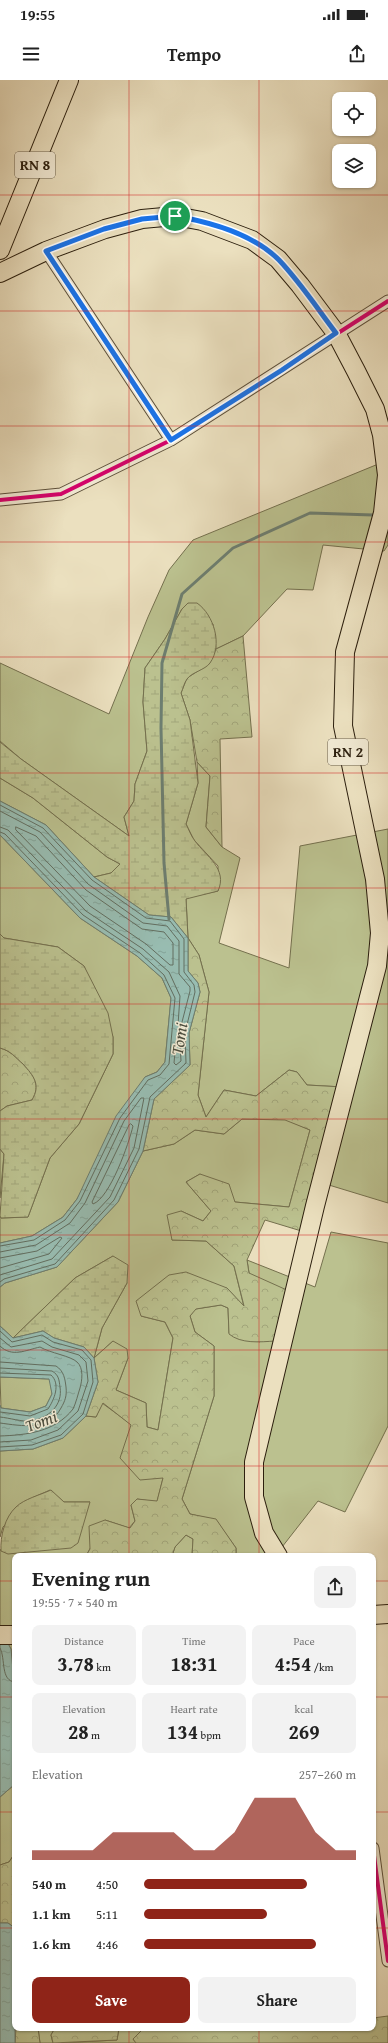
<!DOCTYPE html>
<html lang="en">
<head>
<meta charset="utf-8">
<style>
	:root { --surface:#fff; --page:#f2f2f2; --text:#222; --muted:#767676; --accent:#8f2418 }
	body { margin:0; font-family:"Gentium Book Plus",serif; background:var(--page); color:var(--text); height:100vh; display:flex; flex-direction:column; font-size:15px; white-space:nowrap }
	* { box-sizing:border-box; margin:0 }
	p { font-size:13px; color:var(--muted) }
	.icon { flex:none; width:22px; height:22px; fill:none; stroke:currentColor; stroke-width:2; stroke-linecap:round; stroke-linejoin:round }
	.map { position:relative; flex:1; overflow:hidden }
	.side { position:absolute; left:12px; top:1473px; width:364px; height:478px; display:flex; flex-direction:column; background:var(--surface); border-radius:8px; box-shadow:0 1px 3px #0004 }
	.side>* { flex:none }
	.buttons { position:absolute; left:332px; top:12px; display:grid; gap:8px }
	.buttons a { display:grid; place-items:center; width:44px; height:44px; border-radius:8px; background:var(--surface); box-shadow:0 1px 3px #0004; font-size:20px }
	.pin { position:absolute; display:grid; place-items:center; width:34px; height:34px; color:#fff; margin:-17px; border:2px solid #fff; border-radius:50%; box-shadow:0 1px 4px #0007 }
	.round { display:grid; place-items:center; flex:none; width:42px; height:42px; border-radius:8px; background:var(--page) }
	.head { display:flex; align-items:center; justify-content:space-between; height:68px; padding:0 20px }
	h1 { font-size:22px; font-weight:600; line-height:30px }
	.figures { display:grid; grid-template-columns:repeat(3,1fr); gap:6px; height:68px; padding:4px 20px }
	.figures div { display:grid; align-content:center; border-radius:8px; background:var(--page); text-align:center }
	.figures b { font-size:20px; font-weight:600 }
	.figures small { font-size:11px; font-weight:400 }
	.figures p { font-size:11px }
	.chart { height:112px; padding:8px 20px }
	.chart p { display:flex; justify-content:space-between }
	.chart svg { width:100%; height:72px; margin-top:4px; fill:var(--accent); opacity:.7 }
	.button { display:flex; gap:8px; margin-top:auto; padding:8px 20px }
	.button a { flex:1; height:46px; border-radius:8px; background:var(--accent); color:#fff; font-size:16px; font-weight:600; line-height:46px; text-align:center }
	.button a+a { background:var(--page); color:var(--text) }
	ul { padding:0 20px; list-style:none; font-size:13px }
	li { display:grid; grid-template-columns:64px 48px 1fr; align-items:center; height:30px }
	li i { height:10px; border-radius:5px; background:var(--accent) }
	.status { display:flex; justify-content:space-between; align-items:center; height:28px; padding:0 20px; background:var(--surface); direction:ltr }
	.status svg { height:11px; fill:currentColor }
	header { display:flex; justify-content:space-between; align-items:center; height:52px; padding:0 20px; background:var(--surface); font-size:18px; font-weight:600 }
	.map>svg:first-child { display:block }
</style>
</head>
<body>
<div class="status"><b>19:55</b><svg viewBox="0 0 49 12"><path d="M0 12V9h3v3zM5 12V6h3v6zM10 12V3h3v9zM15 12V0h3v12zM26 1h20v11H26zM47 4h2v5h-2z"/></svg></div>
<header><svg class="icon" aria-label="menu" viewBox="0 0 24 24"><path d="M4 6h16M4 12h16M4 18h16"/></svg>Tempo<svg class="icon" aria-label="share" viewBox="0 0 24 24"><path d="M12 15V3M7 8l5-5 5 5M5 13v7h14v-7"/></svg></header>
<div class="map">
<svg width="388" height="1963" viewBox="0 0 388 1963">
	<defs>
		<pattern id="forest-crowns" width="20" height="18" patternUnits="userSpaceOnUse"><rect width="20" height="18" fill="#bbc18f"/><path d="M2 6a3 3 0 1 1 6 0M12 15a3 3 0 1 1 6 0" fill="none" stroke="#a1a57a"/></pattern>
		<pattern id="wetland-marsh" width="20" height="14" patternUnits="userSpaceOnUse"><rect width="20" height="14" fill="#bbc18f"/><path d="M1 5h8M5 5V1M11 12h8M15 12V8" fill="none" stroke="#a1a57a"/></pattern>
		<pattern id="water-ripples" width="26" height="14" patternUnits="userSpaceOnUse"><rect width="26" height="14" fill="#98bdb2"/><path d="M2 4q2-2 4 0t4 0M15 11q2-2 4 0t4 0" fill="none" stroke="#83a298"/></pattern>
	</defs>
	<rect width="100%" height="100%" fill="#ebe0bf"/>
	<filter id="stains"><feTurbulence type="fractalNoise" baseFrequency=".005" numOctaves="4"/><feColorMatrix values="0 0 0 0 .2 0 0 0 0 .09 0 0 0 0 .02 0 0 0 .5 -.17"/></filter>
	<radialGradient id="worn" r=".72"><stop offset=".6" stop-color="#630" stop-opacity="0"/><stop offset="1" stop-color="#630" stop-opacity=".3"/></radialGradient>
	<path fill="#bbc18f" stroke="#74704e" d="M388,380V465L384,471L323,465L313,510L287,509L243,556L216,569L213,544L182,529L165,559L145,588L143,622L147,671L135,704L134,721L124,737L129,756L21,679L0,661V583L109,634L148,537L169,490L193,460Z
		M197,682L210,696L206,747L222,767L240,778L219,863L289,888L300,766L388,749V1123L319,1102L343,1007L307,1005L297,992L289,990L256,1016L224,1010L206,1037L198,1015L209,912L199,875L188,858L186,818L218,811V786L194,760L186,744L198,703Z
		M0,698L33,718L107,777L120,784L111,793L94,797L46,745L0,721Z
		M0,755L80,838L137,876L162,898L171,918L165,982L157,992L145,997L77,1119L63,1137L32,1156L0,1163V1136L1,1138L28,1137L50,1078L79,1044L113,974V957L84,886L58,867L4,858L0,854Z
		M242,1039H285L310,1050L289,1127L235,1122L200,1094L186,1102L211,1131L203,1141L181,1131L172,1160L206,1161L234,1186L244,1227L227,1208L141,1236L165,1242L173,1258L158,1350L147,1347L146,1323L116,1310L128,1278L113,1261L94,1278L102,1248L127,1203L113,1176L75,1198L13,1258L0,1246V1207L5,1203L57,1187L118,1122L143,1071L174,1064L195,1050L224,1054Z
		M0,1069L4,1074L0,1118Z
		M331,1152L388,1163V1346L345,1432L318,1421L275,1476H236V1468L216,1440L190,1434L182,1419L214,1316V1266L195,1252L190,1236L195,1229L221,1225L228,1228L229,1253L260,1262L247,1180L315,1207Z
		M0,1297L50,1299L52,1314L46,1326L30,1332L1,1328Z
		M102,1323L132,1345L163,1398L157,1422L137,1419L131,1425L135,1441L129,1448L105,1440L86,1476H15V1611L11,1569L0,1549V1469L1,1471L90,1422H64L50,1410L32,1418L3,1447L0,1457V1371L33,1369L63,1358L86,1336L96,1337Z
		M186,1455L193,1459L192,1476H172L175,1467Z
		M15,1704V1773L9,1782L0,1785V1717Z
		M38,1948H55L51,1955L53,1963H40Z
		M119,1948H144L133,1959L136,1963H61L117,1960Z"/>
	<path fill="url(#forest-crowns)" stroke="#74704e" d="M243,556L252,657L220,659L222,767L206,747L210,696L197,682L190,640L181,613L187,598L209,584L216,569Z
		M188,858L199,875L209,912L198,1015L206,1037L224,1010L256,1016L289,990L297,992L307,1005L343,1007L308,1153L265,1140L247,1180L249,1193L289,1211L275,1261C260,1262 241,1264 229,1254L228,1228L221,1225L196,1229L190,1236L195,1252L214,1266V1316L182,1419L190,1434L216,1439L236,1468V1476H192L193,1459L186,1455L175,1467L172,1476H86L90,1469L89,1446L105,1440L130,1448L135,1441L131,1425L137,1419L157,1421L163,1398L140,1400L120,1378L131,1345L103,1323L96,1337L86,1336L98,1302L94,1278L113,1261L127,1269L128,1278L116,1310L146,1323L147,1347L158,1350L173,1258L165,1242L141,1236L136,1221L169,1195L186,1192L227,1208L244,1226L234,1186L206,1161L172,1160L167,1135L181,1131L203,1141L211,1131L186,1102L200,1094L229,1104L235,1122L289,1127L310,1050L285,1040L242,1039L224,1054L195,1050L174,1064L143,1071L154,1019L190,985L189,953L200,912L198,903L188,891Z
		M0,968C11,971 15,977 23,984C34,996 41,1005 32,1020L7,1026L0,1031Z
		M15,1773V1848L8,1843H0V1785L9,1782Z
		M388,1936V1963H136L133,1959L144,1948H373V1938Z
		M16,1948H38L40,1963H15Z
		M55,1948H119L117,1960L53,1963L51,1955Z"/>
	<path fill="url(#wetland-marsh)" stroke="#74704e" d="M188,523H197C214,535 223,565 210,583C205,590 192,592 187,599C184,603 183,609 181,613L190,640L198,703L186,744C189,750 191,756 195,761C206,776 228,789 218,811L186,819L188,858L171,837L149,835L94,797L111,793L120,784L107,777L33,718L0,698V662L21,679L129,756L124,737L134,721L135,704L147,671L143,622L145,588L165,559L182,529Z
		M0,854L4,858L58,867L84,886L108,933L113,957V974L79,1044L50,1078L28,1137L1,1138L0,1136L4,1074L0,1069V1031L7,1026L32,1020C41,1005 34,996 23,984C15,977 11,971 0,968Z
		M113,1176L128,1185L127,1203L102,1248L94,1278L84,1267L54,1258L43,1251L13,1258L75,1198Z
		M51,1410L64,1422H90L78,1463L71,1468L8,1474L1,1471C0,1456 5,1437 16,1427C24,1419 40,1415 51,1410Z"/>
	<path fill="url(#water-ripples)" stroke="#6d7e70" d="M0,721L46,745L94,797L149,835L171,837L188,858V891L198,903L200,912L189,953L190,985L154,1019L143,1071L118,1122L57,1187L5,1203L0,1207V1163L32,1156L63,1137L77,1119L116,1036L145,997L157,992L165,982L171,918L162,898L137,876L80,838L0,755Z
		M0,1246L13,1258L43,1251L54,1258L84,1267L94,1278L98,1302L86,1336L63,1358L33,1369L0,1371V1325L1,1328L30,1332L46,1326L52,1314L49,1299L0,1297Z
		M0,1549L11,1569L15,1611V1704L0,1717Z
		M0,1843H8L15,1848V1963H0Z"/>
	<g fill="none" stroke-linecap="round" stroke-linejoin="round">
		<path stroke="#626e60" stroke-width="1" d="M0,725L43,748L92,800L146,838L170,841L184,859V892L194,905L195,912L185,953L186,983L150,1017L139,1069L114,1120L55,1184L4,1199L0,1202
			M0,731L40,752L88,804L143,843L167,846L179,861V894L190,907V911L181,946L178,945L180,916L169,892L143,869L86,831L8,750L0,747
			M16,747L36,756L86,810L142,849L164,852L173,863V885H170L146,864L90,826L16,750Z
			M0,752L5,754L83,835L140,873L164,895L175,918L169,984L160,995L148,1000L120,1038L80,1121L65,1140L34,1160L0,1166
			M178,960L180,962L181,981L176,985L174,983L176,962Z
			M131,1044L133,1046C129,1063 110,1118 93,1124L92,1122L129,1045Z
			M0,1172L36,1165L70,1143L85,1123L124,1041L141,1018H144L134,1068L110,1117L52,1179L0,1195
			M0,1178L37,1171L60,1157L62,1158L49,1174L0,1188
			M0,1251L12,1262L42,1255L53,1262L82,1270L91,1280L93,1302L83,1334L61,1355L32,1365L0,1367
			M0,1258L11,1267L42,1261L52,1267L79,1275L86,1282L88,1301L78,1331L58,1350L31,1360L0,1362
			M0,1266C12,1278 26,1270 40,1267C50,1273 71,1276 77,1282C84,1288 82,1301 80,1308C78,1314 76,1323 73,1329C55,1352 27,1355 0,1356
			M0,1282L56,1286C64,1291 65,1299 66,1307C67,1316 65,1321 61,1328C49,1351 22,1346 0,1343
			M0,1288L52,1291C59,1295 59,1300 60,1307C63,1325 49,1338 31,1341C22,1342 10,1338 0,1337
			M0,1293L51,1295C61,1304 54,1320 48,1329L30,1336L0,1332
			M0,1568C6,1579 0,1601 15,1602"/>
		<path stroke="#6d7e70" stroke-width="3" d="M169,839L164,783L161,648L162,583L182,514L233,468L310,433L373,435"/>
		<defs>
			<path id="street" d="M46,171L171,360
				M0,420L61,414L171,360L388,221
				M373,1768L388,1881"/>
			<path id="primary" d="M0,170L69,0
				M0,193L46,171L105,149L142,139L175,136L202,141L252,160L278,179L300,205L336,253L356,291L375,329L382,355L387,395L383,433L345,572L343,646L375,799L380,853L377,886L315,1126L254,1382V1417L264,1453L278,1476
				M373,1535L388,1534
				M0,1555H15"/>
		</defs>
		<use href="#street" stroke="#5c4f3a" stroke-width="13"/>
		<use href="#primary" stroke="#2c1f0e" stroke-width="20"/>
		<use href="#street" stroke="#f2ebd5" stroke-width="11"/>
		<use href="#primary" stroke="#ebe0bf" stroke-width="18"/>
		<defs>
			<path id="cycleway" d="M46,171L171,360
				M0,420L61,414L171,360L388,221
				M373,1768L388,1881"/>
		</defs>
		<use href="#cycleway" stroke="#f2ebd5" stroke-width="6"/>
		<use href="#cycleway" stroke="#d6006c" stroke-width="4"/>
	</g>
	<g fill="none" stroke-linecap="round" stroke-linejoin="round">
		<defs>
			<path id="route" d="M175,136C210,142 253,154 279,180C300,202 317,228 336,253L282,290L171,360L46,171L104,149L142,139Z"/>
		</defs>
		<use href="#route" stroke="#fff" stroke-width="8"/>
		<use href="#route" stroke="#1a73e8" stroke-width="5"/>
	</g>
	<path fill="none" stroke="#d62828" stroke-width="1" stroke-opacity="0.55" d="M129,0V1476M259,0V1476M0,115H388M0,231H388M0,346H388M0,462H388M0,577H388M0,693H388M0,808H388M0,924H388M0,1039H388M0,1155H388M0,1270H388M0,1386H388M0,1501H15M373,1501H388M0,1617H15M373,1617H388M0,1732H15M373,1732H388M0,1848H15M373,1848H388M129,1948V1963M259,1948V1963"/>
	<g text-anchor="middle" stroke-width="3" stroke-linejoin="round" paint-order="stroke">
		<g fill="#f2ebd5" stroke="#675c4a" stroke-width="1">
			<rect x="15" y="72" width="40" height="26" rx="3"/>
			<rect x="328" y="659" width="40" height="26" rx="3"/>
		</g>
		<g font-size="15" font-weight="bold" fill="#2c1f0e">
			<text x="35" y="90">RN 8</text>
			<text x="348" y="677">RN 2</text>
		</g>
		<g font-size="17" font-style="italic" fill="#4c4e3f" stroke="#f2ebd5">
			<text transform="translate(179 959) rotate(-81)" y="6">Tomi</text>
			<text transform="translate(41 1341) rotate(-20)" y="6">Tomi</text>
		</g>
	</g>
	<rect width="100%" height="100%" filter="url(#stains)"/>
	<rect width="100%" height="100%" fill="url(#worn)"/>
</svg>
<div class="buttons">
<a><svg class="icon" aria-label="locate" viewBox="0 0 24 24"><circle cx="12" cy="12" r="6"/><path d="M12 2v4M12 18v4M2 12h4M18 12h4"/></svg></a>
<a><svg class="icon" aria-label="layers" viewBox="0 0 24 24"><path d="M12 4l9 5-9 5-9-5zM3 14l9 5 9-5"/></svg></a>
</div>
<div class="pin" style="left:175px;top:136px;background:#1e9e55"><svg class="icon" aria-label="arrive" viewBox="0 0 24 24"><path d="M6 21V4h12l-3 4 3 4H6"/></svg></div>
<section class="side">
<div class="head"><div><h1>Evening run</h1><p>19:55 · 7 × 540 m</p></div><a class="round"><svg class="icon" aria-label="share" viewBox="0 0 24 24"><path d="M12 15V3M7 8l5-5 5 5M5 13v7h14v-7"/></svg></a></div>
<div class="figures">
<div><p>Distance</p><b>3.78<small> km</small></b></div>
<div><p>Time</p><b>18:31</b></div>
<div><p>Pace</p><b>4:54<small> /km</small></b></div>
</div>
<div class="figures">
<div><p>Elevation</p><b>28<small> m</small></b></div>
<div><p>Heart rate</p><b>134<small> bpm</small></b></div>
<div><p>kcal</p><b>269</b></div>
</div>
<div class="chart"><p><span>Elevation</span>257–260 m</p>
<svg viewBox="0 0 160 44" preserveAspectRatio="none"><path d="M0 44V38L10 38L20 38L30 38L40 27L50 27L60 27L70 27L80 38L90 38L100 27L110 6L120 6L130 6L140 27L150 38L160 38V44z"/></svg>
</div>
<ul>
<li><b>540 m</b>4:50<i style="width:77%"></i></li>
<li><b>1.1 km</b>5:11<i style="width:58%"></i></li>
<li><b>1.6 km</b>4:46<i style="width:81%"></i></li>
</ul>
<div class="button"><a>Save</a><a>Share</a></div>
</section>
</div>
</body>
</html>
